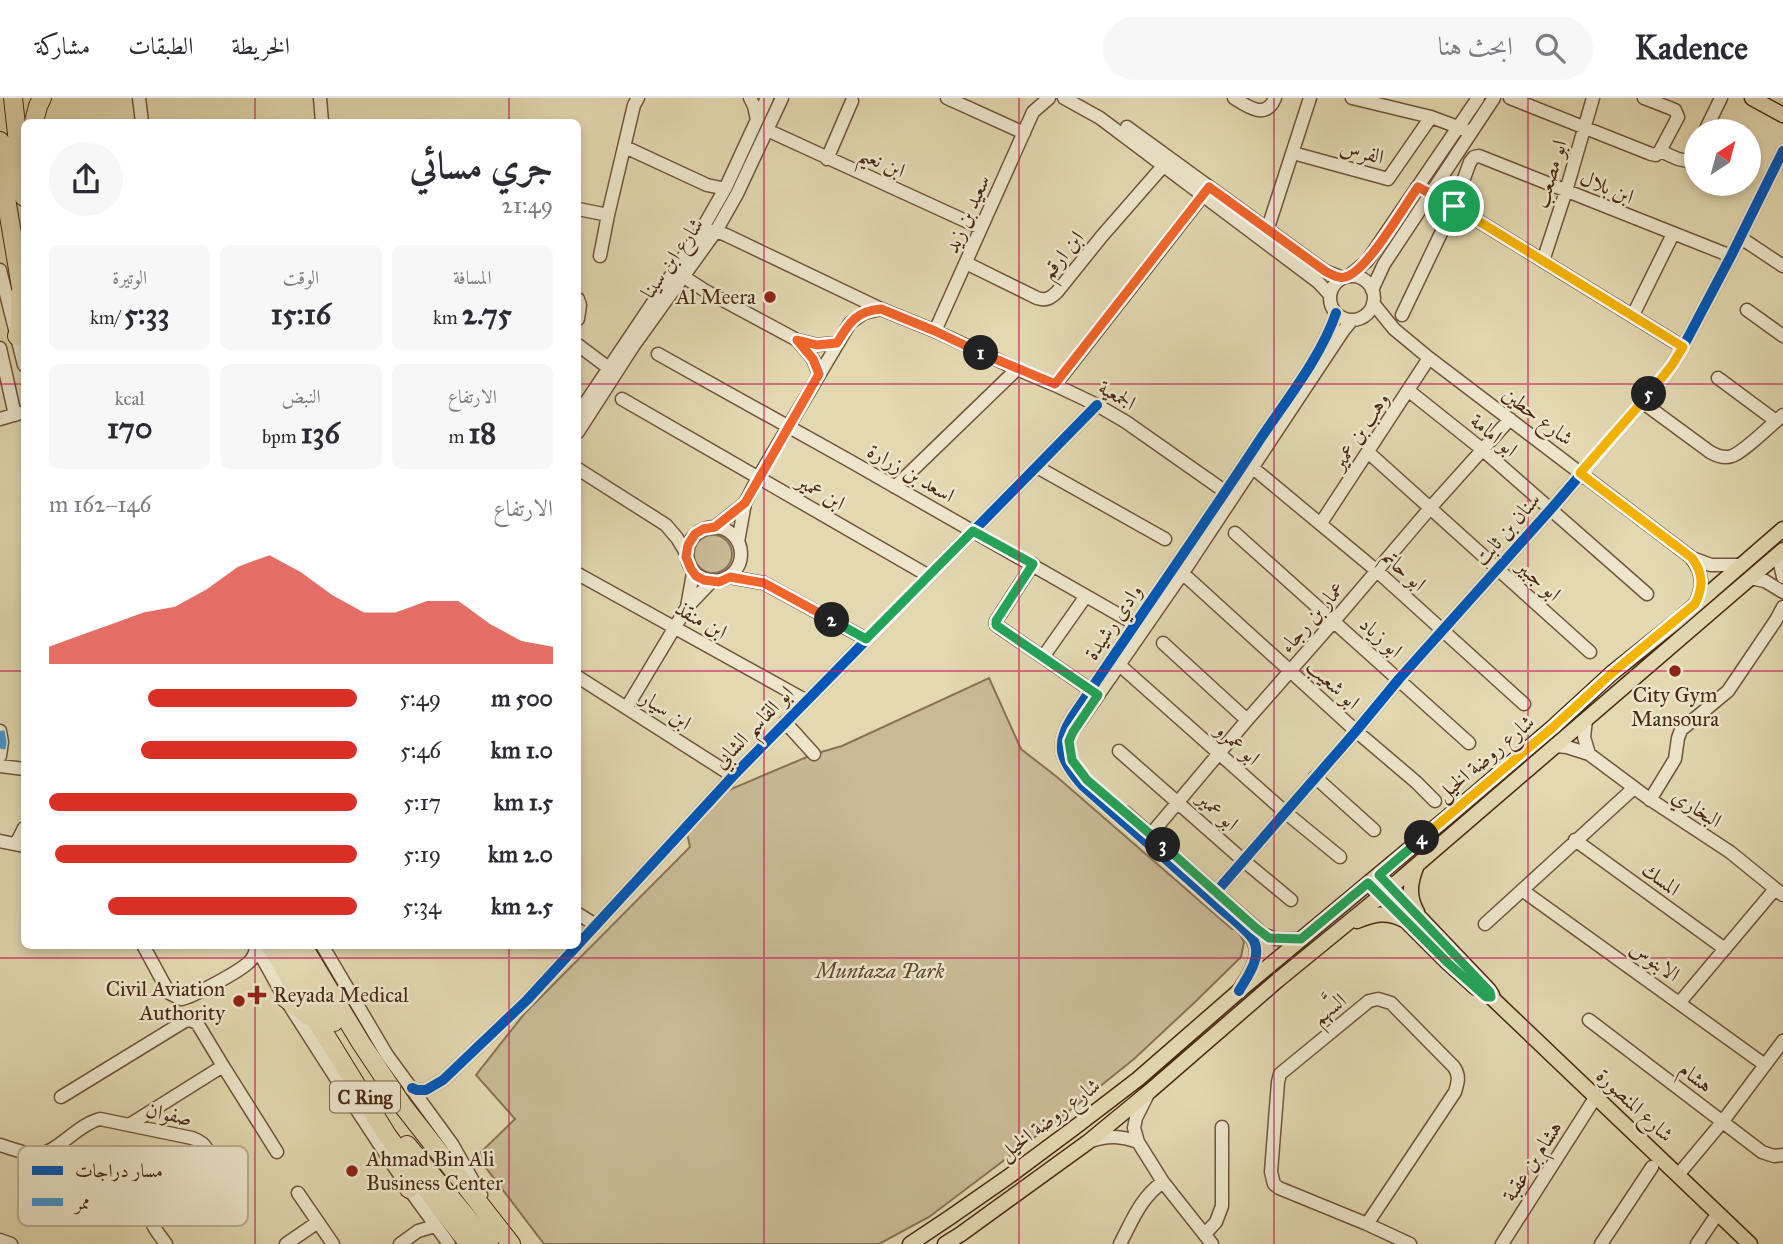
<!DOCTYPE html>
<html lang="ar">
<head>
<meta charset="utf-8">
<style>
	:root { --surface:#fff; --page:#f7f7f7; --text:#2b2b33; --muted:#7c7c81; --line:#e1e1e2; --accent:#d93025 }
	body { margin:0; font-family:"IM FELL Great Primer",Amiri,serif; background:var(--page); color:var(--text); direction:rtl; height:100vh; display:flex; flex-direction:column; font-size:26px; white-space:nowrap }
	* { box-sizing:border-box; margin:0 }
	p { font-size:23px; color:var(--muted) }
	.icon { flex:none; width:38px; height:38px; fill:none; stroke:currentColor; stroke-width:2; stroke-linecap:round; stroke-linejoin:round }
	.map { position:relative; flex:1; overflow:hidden; direction:ltr }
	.sheet { position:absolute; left:21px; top:21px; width:560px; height:830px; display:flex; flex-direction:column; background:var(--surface); border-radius:10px; box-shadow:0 4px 10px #0003; direction:rtl }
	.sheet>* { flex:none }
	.needle { width:46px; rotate:36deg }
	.buttons { position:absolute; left:1684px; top:21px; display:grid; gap:14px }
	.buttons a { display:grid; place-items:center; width:77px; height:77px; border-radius:50%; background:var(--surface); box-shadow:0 4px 10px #0003; font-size:35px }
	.pin { position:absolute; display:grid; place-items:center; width:60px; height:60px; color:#fff; margin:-30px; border:4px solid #fff; border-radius:50%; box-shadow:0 2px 7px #0007 }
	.km { position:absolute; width:35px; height:35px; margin:-18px; border-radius:50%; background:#222; color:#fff; font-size:19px; line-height:35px; text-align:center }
	.round { display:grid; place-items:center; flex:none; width:74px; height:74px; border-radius:37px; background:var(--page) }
	.head { display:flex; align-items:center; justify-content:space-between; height:119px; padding:0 28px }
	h1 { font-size:38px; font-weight:700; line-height:52px }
	.stats { display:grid; grid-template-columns:repeat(3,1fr); gap:10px; height:119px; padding:7px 28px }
	.stats div { display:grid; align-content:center; border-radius:10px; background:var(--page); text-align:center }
	.stats b { font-size:30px; font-weight:700 }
	.stats small { font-size:19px; font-weight:400 }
	.stats p { font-size:19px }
	.chart { height:196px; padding:14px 28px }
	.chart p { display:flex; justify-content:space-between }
	.chart svg { width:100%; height:126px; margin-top:7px; fill:var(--accent); opacity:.7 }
	ul { padding:0 28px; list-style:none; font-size:23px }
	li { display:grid; grid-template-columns:112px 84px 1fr; align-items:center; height:52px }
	li i { height:18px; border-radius:9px; background:var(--accent) }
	header { display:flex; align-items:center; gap:42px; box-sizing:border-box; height:98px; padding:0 35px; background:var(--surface); border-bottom:2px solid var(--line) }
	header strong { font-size:33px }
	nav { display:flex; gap:38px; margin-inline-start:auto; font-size:24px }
	.search { width:490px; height:63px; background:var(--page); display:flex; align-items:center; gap:18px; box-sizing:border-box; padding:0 24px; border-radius:38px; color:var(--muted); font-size:26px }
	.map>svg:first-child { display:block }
</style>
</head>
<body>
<header>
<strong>Kadence</strong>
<div class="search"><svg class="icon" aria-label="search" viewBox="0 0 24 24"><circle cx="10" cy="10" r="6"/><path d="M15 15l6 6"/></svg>ابحث هنا</div>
<nav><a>الخريطة</a><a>الطبقات</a><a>مشاركة</a></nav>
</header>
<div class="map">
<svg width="1783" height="1146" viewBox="0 0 1783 1146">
	<rect width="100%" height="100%" fill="#e3d8b0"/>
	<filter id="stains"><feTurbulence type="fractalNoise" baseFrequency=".00286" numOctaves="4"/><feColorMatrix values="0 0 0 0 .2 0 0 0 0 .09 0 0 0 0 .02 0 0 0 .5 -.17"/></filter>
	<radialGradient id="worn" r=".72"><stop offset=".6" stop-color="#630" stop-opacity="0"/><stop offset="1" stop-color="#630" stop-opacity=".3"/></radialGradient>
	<path fill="#c9ba95" stroke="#8a7254" stroke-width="2" d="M694 456a19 19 0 1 1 38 0a19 19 0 1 1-38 0Z
		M989,580L1021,651L1057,679L1232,831H1237L1244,844L1241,859L1195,904L1134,961L1073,1010L929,1119L879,1146H544L477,1058L515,1021L476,977L525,915L690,749L687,735L724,694L814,656L842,648Z"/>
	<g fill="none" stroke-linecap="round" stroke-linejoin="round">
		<defs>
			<path id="minor" d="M139,0L142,24
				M320,0L322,24
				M750,0L754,8L757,22
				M947,0L1024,35
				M1064,0L1100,20L1318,184L1330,197
				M1234,0C1248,9 1266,22 1275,0
				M1352,0L1431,19L1466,32
				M1510,0L1651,56L1656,57L1660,53
				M1644,0L1675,12L1678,19L1660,53
				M1127,29L1325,173L1343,180
				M767,32L981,130
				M1705,33L1721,0
				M625,49L707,87L721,90L726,89
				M1660,53L1678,61L1688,63L1696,50
				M1293,55L1388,81L1431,19
				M827,61L852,3
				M1417,89L1454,108L1683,249
				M578,111L608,117
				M701,133H716L726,137L881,211L935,233L1017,271L1055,287L1097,307L1126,324L1230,397
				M1266,136L1310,0
				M1741,140L1783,168
				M600,158L608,117L634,7L638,0
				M1543,163L1566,93L1593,0
				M966,165L1037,200C1046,203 1051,200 1057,194L1102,138L1164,67
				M0,172L24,267
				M678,175L704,192L797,242L817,247L837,245
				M1349,178L1367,163L1478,0
				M1330 200a22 22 0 1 1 44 0a22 22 0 1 1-44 0Z
				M1372,192L1384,166L1494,0
				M578,201L580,207L578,221
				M1373,205L1394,231L1429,260L1692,460L1711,467H1741
				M1747,212L1783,238
				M1402,217L1454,108L1470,64L1474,59L1479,58L1731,158
				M1633,217L1673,136
				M935,233L1033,14L1049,0
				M797,242L813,261L819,276
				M578,247L614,274
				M0,250L15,317
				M658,256L850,363L1142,530
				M1718,280L1776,323
				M1055,287L1208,91
				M1409,293L1483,352L1647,496
				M622,301L929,478
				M1642,304L1710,354C1717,358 1724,361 1732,358C1744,354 1772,326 1783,317
				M578,316L701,133L726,89L767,0
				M0,321L24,314
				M578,334L634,247L716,133L737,96L782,0
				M1369,355L1590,554
				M1247,365L1377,473L1524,606
				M1037,369L1165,441
				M578,371L666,427L677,440L686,455
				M895,389L1017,271
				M1321,425L1429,260
				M687 456a27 27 0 1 1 54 0a27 27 0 1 1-54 0Z
				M715,429L745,405
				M1235,435L1469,645
				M738,444L745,405L758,380L850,225L864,215L881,211
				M1778,457L1783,479
				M1692,461C1704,476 1703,490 1695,506
				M1033,466L996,523V527L1095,595
				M1178,471L1356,633L1416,684L1435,703
				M578,476L805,602
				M730,479L764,485L866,541
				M1750,480L1765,483L1783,494
				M687,509L693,475
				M1163,545L1247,622
				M1043,559L1086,498
				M1115,563L1285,714L1340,759
				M578,579L733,678
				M627,609L687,509L711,484
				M1586,622L1584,639L1589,656
				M785,624L814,656
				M1074,632L1182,476L1343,233L1352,222
				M0,633L2,644L0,658
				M1555,648L1567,649L1589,656L1648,700L1730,754L1783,797
				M1119,653L1244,763L1291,802
				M0,668L24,671
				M1315,679L1374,732
				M1650,702L1675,661L1678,640L1681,632L1728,593L1776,522L1783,509
				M1125,714L1263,836L1276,841H1301
				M1146,742L1247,622L1334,523L1431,409L1510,321
				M1575,742L1725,851
				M0,743L24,748
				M16,746L24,730
				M1522,792L1765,967
				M1210,801L1356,633L1399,581L1551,411L1664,279L1683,249L1731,158L1783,53
				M578,816L596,827
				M1485,826L1634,690
				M143,847L169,895L181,901C193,899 238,874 248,865C253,861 255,856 256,850
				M255,847L284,899L341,988L409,1091L449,1146
				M322,847L387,957L452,1046L481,1097
				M1240,890C1248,877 1261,860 1254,845C1250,833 1230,819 1220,810C1175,768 1128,728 1082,687C1062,664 1054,649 1071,621C1133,528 1198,436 1259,343C1285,304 1321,259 1336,215
				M1680,904L1775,791
				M1589,922L1762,1054L1774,1058L1783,1057
				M412,990L417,992H426L443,982L527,902L733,678L1097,307
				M1148,996L1136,1020L1134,1030L1138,1044L1163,1084L1212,1146
				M61,999L185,923L190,922L197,925L223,968
				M129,1027L223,968L277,1054
				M1091,1043C1108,1037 1121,1038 1138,1044
				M0,1047C11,1050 26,1057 38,1056C57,1055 78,1026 100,1021L192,1040C207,1045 215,1058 204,1073L154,1108C145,1123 158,1134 166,1146
				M1678,1077L1723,1023L1783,943
				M298,1095L333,1146
				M1367,1126L1455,994C1458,984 1460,978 1454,969L1391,905L1378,901L1369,903L1280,976L1278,984L1271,1074L1274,1086L1279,1090L1367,1126L1410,1146
				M1205,1136L1216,1124L1222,1108V1029
				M0,1142L11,1146
				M286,1146L318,1124
				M400,1146L418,1133L435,1128
				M1120,1146C1132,1123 1141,1099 1163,1084
				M1502,1146L1595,1000
				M1601,1146L1652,1069
				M1697,1146L1718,1115"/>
			<path id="major" d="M1752,0L1783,17
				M1417,767C1410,784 1408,798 1417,814
				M1385,783L1488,891L1492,897L1491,899L1750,1146
				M1375,792L1448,865L1476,890
				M1357,823C1374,816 1387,813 1404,822
				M910,1146L949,1120L1008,1079L1074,1030L1138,981L1239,893L1450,717L1552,630L1612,575L1677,523L1783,431
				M945,1146L961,1136L1088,1044L1150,993L1278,882L1382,797L1783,452"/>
			<path id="highway" d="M13,0L24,99
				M34,24L38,8L42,0
				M0,43L7,106L24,207
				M17,238L20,229V196
				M270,847L387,1037L443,1113L469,1146
				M287,847L334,924
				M302,847L361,945L403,1008L511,1146
				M284,899L309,918
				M407,1047L489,1146
				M397,1063L409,1091"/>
		</defs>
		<use href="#minor" stroke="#70553b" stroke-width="15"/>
		<use href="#major" stroke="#4a2914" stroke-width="17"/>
		<use href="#highway" stroke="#4a2914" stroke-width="20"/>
		<use href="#minor" stroke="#ede6cc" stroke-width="12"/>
		<use href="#major" stroke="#e3d8b0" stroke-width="14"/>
		<use href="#highway" stroke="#e3d8b0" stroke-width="18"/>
		<path stroke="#4196d3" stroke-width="9" stroke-dasharray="18 9" stroke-linecap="butt" d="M0,633L2,644L0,658"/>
		<defs>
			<path id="cycleway" d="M1210,801L1356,633L1399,581L1551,411L1664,279L1683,249L1731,158L1783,53
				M1239,893C1247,879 1262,860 1254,843C1248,832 1229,818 1219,809C1174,768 1128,728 1082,687C1062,664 1054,649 1071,621C1133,528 1198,436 1259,343C1285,304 1321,259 1336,215
				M412,990L417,992H426L443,982L527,902L733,678L1097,307"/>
		</defs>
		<use href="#cycleway" stroke="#ede6cc" stroke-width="15"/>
		<use href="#cycleway" stroke="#0057b8" stroke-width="10"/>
	</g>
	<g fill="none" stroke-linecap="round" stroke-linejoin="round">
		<defs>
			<path id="split-1" d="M981,255L1055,286L1209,89L1325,173C1331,176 1338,181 1345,179C1366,175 1404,108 1418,89L1454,108"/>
			<path id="split-2" d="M832,522L764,485L730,479L719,484L704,482L696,478L691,471L686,459L688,447L695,436L703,431L715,429L745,405L819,276L813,261L797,242L817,247L837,245C849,225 856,213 881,211L935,233L981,255"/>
			<path id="split-3" d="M832,522L866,541L973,433L1033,466L996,523V527L1098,597L1073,634L1069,643L1072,662L1087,682L1163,747"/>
			<path id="split-4" d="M1163,747L1256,830L1269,840L1301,841L1368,785L1448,865L1486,899H1491L1490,894L1379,777L1422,740"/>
			<path id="split-5" d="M1422,740L1552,630L1612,575L1695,506C1703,490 1704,476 1692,460L1580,375L1649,296"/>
			<path id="split-6" d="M1454,108L1683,249L1672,267L1649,296"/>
		</defs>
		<use href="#split-1" stroke="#fff" stroke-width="14"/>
		<use href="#split-2" stroke="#fff" stroke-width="14"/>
		<use href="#split-3" stroke="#fff" stroke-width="14"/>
		<use href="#split-4" stroke="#fff" stroke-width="14"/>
		<use href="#split-5" stroke="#fff" stroke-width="14"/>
		<use href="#split-6" stroke="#fff" stroke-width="14"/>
		<use href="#split-1" stroke="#f0652b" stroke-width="9"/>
		<use href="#split-2" stroke="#f0652b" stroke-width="9"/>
		<use href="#split-3" stroke="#22a559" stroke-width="9"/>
		<use href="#split-4" stroke="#22a559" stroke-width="9"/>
		<use href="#split-5" stroke="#f5b400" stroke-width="9"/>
		<use href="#split-6" stroke="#f5b400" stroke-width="9"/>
	</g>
	<path fill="none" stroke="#c2185b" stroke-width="2" stroke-opacity="0.55" d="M255,0V24M509,0V24M764,0V1146M1019,0V1146M1274,0V1146M1528,0V1146M0,286H24M578,286H1783M0,573H24M578,573H1783M255,847V1146M509,847V1146M0,860H1783"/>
	<g fill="#8f2418" stroke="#ede6cc" stroke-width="2.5">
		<circle cx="770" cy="199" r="7"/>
		<circle cx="1675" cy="573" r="7"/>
		<path d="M253.5 886.5h7v7h7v7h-7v7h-7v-7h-7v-7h7z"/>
		<circle cx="239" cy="903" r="7"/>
		<circle cx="352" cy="1073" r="7"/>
	</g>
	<g text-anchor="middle" stroke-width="5" stroke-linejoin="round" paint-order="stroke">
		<rect fill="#ede6cc" stroke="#7b624b" stroke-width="2" x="330" y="983.5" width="70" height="31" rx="5"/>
		<g font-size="19" font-weight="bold" fill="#4a2914">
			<text x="365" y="1006">C Ring</text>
		</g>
		<g font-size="21" fill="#4a2914" stroke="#ede6cc">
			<text transform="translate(1362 54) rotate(15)" y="7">الفرس</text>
			<text transform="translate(882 64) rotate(24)" y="7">ابن نعيم</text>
			<text transform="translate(1550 76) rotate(-73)" y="7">ابو مصعب</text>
			<text transform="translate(1607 89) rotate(22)" y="7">ابن بلال</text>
			<text transform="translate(967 116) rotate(-66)" y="7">سعيد بن زيد</text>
			<text transform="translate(1062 157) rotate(-51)" y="7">ابن ارقم</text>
			<text transform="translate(672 160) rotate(-55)" y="7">شارع ابن سينا</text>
			<text transform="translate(1117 297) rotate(30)" y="7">الجمعية</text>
			<text transform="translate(1538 318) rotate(37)" y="7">شارع حطين</text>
			<text transform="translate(1360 333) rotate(-57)" y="7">وهب بن عمير</text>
			<text transform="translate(1494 337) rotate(40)" y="7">ابو امامة</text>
			<text transform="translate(911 375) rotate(30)" y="7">اسعد بن زرارة</text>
			<text transform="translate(821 394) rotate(30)" y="7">ابن عمير</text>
			<text transform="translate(1507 431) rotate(-49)" y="7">سنان بن ثابت</text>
			<text transform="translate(1404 472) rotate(42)" y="7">ابو حاتم</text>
			<text transform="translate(1539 482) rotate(42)" y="7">ابو جبير</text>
			<text transform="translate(1312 519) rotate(-49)" y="7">عمار بن رجاء</text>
			<text transform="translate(701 522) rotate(29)" y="7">ابن منقذ</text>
			<text transform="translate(1113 524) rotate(-56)" y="7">وادي رشيدة</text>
			<text transform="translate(1381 539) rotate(42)" y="7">ابو زياد</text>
			<text transform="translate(1333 586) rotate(42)" y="7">ابو شعيب</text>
			<text transform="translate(666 612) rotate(33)" y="7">ابن سيار</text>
			<text transform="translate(753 629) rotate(-46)" y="7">ابو القاسم الشابي</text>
			<text transform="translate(1238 646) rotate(42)" y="7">ابو عمرو</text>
			<text transform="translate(1485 660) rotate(-40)" y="7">شارع روضة الخيل</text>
			<text transform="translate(1697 710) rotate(33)" y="7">البخاري</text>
			<text transform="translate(1218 713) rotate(42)" y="7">ابو عمير</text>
			<text transform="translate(1661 781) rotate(36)" y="7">المسك</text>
			<text transform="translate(1655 863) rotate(35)" y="7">الابنوس</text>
			<text transform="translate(1329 911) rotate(-39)" y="7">السَّهم</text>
			<text transform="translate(1696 979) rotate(37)" y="7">هشام</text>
			<text transform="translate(1635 1007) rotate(43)" y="7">شارع المنصورة</text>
			<text transform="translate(169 1016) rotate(12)" y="7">صفوان</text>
			<text transform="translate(1049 1021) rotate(-37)" y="7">شارع روضة الخيل</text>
			<text transform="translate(1532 1063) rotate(-57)" y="7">هشام بن عقبة</text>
		</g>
		<g font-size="21" fill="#4a2914" stroke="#ede6cc" text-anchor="end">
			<text x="756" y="206">Al Meera</text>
			<text x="1675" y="604" text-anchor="middle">City Gym<tspan x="1675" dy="24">Mansoura</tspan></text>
			<text x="225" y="898">Civil Aviation<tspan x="225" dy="24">Authority</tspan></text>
			<text x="273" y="904" text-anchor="start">Reyada Medical</text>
			<text x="366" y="1068" text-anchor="start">Ahmad Bin Ali<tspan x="366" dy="24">Business Center</tspan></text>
		</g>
		<g font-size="21" font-style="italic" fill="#63462e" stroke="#ede6cc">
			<text x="880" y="880">Muntaza Park</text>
		</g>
	</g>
	<rect x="18" y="1048" width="230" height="80" rx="10" fill="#ede6cc" stroke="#bcad95" stroke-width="2"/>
	<rect x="32" y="1068" width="31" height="9" fill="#0057b8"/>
	<rect x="32" y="1100" width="31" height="8" fill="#4196d3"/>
	<g font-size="19" fill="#4a2914">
		<text x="75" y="1079">مسار دراجات</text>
		<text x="75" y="1111">ممر</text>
	</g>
	<rect width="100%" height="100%" filter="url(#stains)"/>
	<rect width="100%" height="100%" fill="url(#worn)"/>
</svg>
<div class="buttons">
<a><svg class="needle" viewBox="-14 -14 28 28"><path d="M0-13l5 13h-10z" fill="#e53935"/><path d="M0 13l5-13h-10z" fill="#7c7c81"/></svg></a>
</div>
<div class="pin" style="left:1454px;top:108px;background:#1e9e55"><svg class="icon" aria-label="arrive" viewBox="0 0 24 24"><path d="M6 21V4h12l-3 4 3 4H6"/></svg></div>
<b class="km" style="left:981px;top:255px">1</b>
<b class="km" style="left:832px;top:522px">2</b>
<b class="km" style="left:1163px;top:747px">3</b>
<b class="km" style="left:1422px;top:740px">4</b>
<b class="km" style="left:1649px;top:296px">5</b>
<section class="sheet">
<div class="head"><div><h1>جري مسائي</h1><p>21:49</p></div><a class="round"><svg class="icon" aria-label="share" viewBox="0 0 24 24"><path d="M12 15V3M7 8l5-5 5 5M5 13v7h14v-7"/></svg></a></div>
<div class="stats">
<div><p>المسافة</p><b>2.75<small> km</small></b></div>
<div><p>الوقت</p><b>15:16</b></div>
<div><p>الوتيرة</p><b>5:33<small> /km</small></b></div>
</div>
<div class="stats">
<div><p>الارتفاع</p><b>18<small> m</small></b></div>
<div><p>النبض</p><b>136<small> bpm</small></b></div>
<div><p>kcal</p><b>170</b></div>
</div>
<div class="chart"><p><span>الارتفاع</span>146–162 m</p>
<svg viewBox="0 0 160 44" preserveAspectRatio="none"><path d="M0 44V38L10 34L20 30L30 26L40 24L50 18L60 10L70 6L80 12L90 20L100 26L110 26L120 22L130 22L140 30L150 36L160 38V44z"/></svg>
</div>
<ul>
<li><b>500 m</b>5:49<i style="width:68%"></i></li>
<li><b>1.0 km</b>5:46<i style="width:70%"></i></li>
<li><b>1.5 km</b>5:17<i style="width:100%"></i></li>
<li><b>2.0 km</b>5:19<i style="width:98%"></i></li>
<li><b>2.5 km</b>5:34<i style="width:81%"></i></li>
</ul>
</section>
</div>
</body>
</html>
